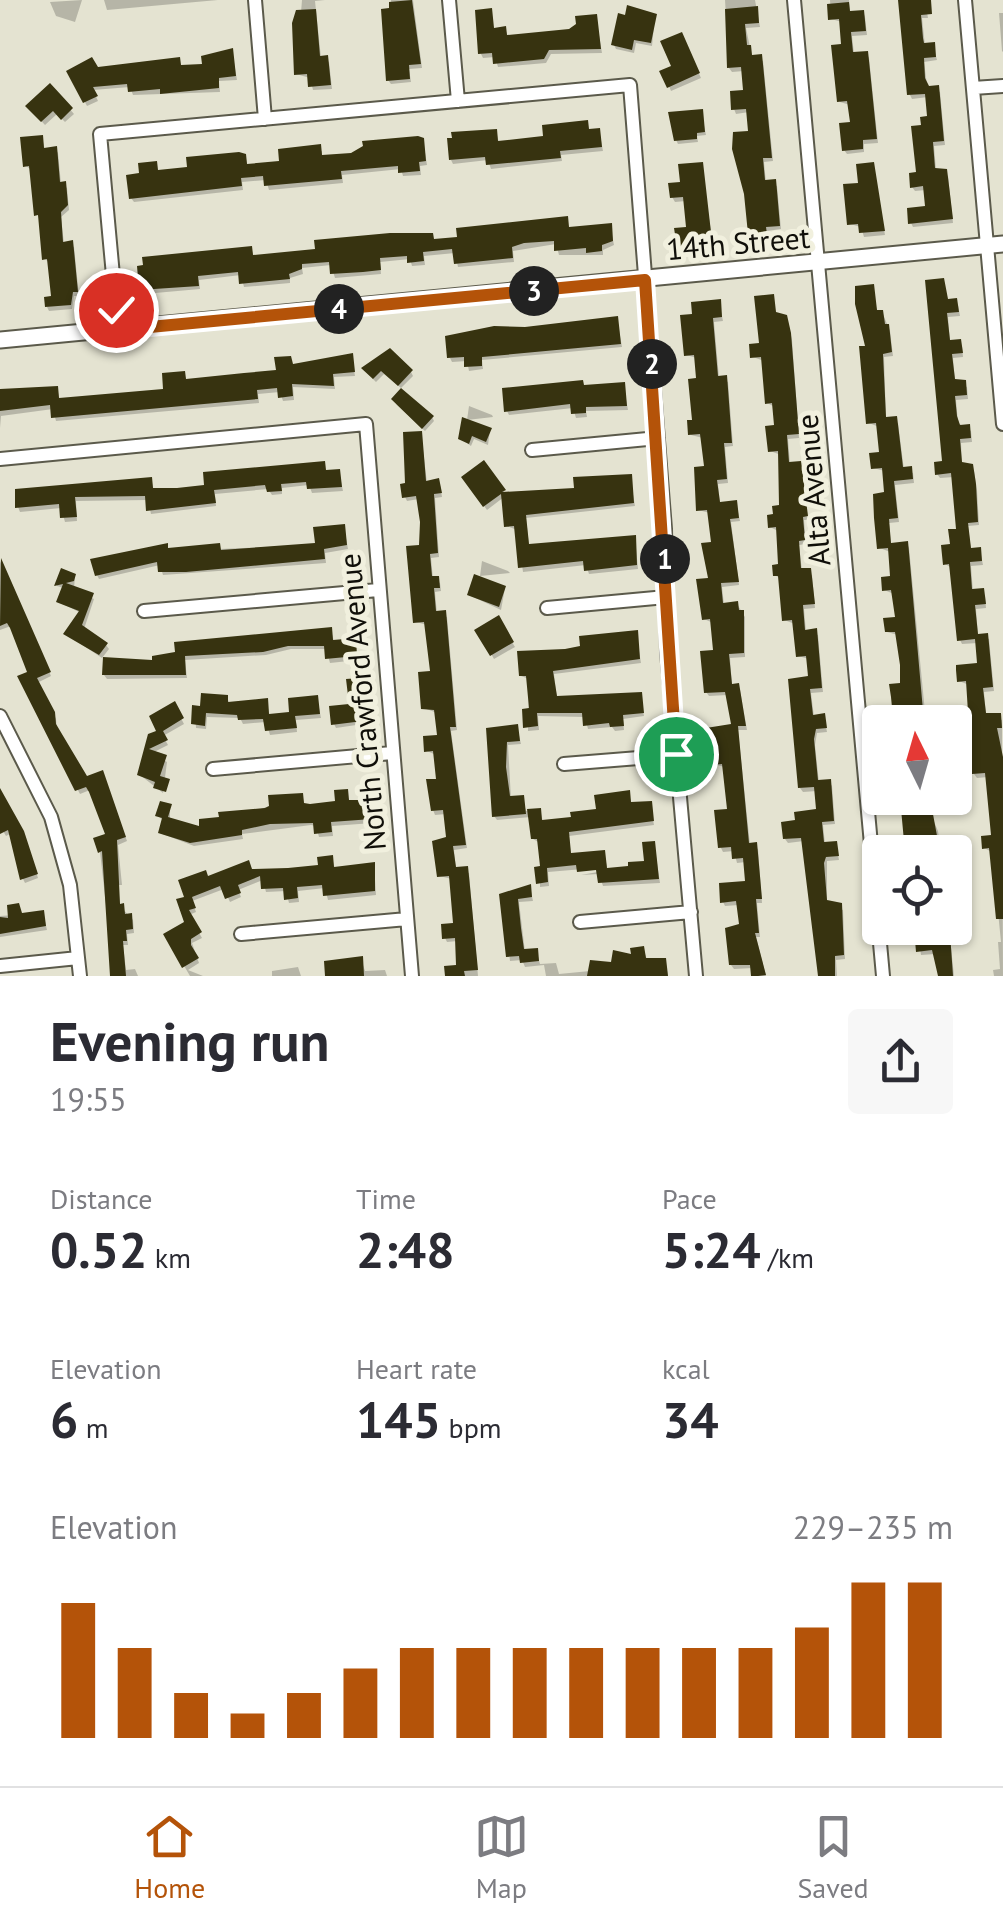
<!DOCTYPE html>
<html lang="en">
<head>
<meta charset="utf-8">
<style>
	:root { --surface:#fff; --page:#f7f7f7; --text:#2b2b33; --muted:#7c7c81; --line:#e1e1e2; --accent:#b45309 }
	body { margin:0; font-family:"PT Sans",sans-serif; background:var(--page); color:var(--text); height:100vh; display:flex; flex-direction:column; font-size:38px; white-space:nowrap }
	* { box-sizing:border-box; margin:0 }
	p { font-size:32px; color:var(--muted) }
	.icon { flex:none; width:55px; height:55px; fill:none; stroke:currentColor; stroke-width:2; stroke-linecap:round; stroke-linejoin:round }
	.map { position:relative; height:976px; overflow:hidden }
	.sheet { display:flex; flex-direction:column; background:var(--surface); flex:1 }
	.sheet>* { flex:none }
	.needle { width:65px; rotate:355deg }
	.controls { position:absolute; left:862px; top:705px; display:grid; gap:20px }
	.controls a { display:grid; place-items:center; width:110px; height:110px; border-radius:10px; background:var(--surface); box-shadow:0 2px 8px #0004; font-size:50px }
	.pin { position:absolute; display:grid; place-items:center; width:85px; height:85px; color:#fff; margin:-42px; border:5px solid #fff; border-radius:50%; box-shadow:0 2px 10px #0007 }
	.km { position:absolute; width:50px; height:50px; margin:-25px; border-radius:50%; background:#222; color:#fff; font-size:28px; line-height:50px; text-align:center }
	.round { display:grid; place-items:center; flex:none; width:105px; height:105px; border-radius:10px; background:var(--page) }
	.headline { display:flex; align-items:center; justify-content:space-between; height:170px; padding:0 50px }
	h1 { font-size:55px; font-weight:800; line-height:75px }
	.figures { display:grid; grid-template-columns:repeat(3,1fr); gap:15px; height:170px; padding:10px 50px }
	.figures div { display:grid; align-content:center }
	.figures b { font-size:50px; font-weight:800 }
	.figures small { font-size:28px; font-weight:400 }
	.figures p { font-size:28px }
	.chart { height:280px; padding:20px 50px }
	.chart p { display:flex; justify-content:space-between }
	.chart svg { width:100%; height:180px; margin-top:10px; stroke:var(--accent); stroke-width:6 }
	.tabs { display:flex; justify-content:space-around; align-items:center; height:140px; border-top:2px solid var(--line); background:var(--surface); font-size:28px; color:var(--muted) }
	.tabs a { display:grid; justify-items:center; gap:5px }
	.tabs .selected { color:var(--accent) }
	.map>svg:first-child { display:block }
</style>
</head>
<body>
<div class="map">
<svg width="1003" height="976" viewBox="0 0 1003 976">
	<rect width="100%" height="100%" fill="#e4e3d1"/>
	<path fill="#0003" d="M82,0L75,22L56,16L50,2Z
		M104,0H218L107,10Z
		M302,0H325L315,1L321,58L329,62L332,89L313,90L310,78L296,74Z
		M391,0H413L422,68L409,69L411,82L391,84L388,80Z
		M725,0H755L760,27L746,28L752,57L763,61L773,161L764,162L766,183L777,186L781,229L767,231L768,246L754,247L751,243V133L749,112L736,114L734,109L746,92L744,71L732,72L729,68Z
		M830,0H849L850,14L863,12L865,17L867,35L852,36L854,54L866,53L869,58L878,143L864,144V152L847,154L844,150L852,124L850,105L840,102L842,22L831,19Z
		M902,0H919L926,6L928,18H922L925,46L933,45L937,60L924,62L927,85L940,92L945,145L934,146L936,170L948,176L953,223L913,227L911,223L928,208L926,190L915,191L912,187L930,118L928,97L912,99L910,95Z
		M490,11L494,30L505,29L508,37L570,31L596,17L602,53L551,54L546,63L498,67L495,57L483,58L481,54Z
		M999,13H1003V52L1002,51Z
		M655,16L652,46L636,43L634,53L616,49L614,45Z
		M681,35L701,78L671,91L663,72L674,67Z
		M232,51L237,80L219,81L220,92L133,95L130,87L93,90L98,101L87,106L69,72L179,60L182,68L204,66Z
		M50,86L74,114L65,122L57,114L45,125L31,110Z
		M701,111L706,135L697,136L698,142L678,144L676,140Z
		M599,130L603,151L561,155L562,161L491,169L488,160L453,164L451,160L496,131L499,143Z
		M42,138L45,150L55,149L58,153L61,184L67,188L69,210L61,217L64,244L74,247L79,296H74L72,309L49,311L47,307L54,298L50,263L45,259L32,170L26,166Z
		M423,140L427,165L420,166L421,175L403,176L401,169L342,175L343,183L269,190L266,180L242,182L243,190L134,202L131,198L142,176L155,164L158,173L245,156L248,166L282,164L322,151V158L352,155Z
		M701,164L713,245L681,251L679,246L689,229L686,201L675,202L672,197Z
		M873,165L885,235L864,237L861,227L850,224L861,185Z
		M610,225L614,245L603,250V255H559L556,244L513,251L514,262L458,267L455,253L424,256L425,265L412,266L410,259L380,262L381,274L335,278L331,265L302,268L303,274L290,278V283L244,287L241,275L199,280L200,289L144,294L141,290L251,248L254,257Z
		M943,281L948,301L958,305L960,316L948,317L950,342L962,346L963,357L953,358L955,382L967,387L968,399L956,400L958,423L971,431L972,442L961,443L962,465L974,471L977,490L979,525L968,526L971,551L980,550L983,565L971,566L973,592L985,595L986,608L976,609L978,636L989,639L994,691L984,692L986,715L1002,720L1003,976H994L993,970L1000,969L998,942H1001L992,852L984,848L994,837L988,777L977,778L974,774L969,685L959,681L980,665L978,643L962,644L960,640L952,568L945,564L959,531L954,477L940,478L937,474L945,463Z
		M873,287L877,313L882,312L890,331L893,356L884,357L886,420L898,423L904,470L913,473L914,483L895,485L899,522L889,523L891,545L907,544L909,548L926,722H898L896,717L902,685L898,635L887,632L898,619L894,594L884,590L893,578L890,552L880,548L887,495L885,471L873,468L881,454L879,427L869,423Z
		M773,297L776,315L788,322L792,340L799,438L788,439L790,464L802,468L808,520H804L806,544L799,545L802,571L812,575L815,608L804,609L806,632L818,635L823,692L811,693L814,717L824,716L827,732L817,733L815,745L819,783L829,782L832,786L835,824L823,825L825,844L836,843L839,860L827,861V903L843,910L845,959L836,960L837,976H820L804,841L788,843L785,839L797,823L818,811L817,791L803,792L800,788L809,659L798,656L795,624L784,620L781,579L775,575L780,566L778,531L770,527L782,507L781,455L770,451L777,427L775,407L767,403L764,361L753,357L762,345Z
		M719,302L723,321L714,322L719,378L728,382L733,446L725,447L728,483L718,484L720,504L736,503L740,521L731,522L739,585L722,587L724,605L737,604L745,617V657L730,658L732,686L740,690L747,730H738L750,845L758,849L762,903H757L760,937H756L766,976H754L753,968L734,969L731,965L741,926L739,905L725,906L723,902L748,883L746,862L737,863L734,851L723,852L721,848L729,811L725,767L712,764L734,726L728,695L709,696L706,692L716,652L713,623L704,619L714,545L710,513L698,510L707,468L703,438L691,435L698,380L697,358L686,355L695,316Z
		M617,318L622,347L482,360L483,369L469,371L467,361L452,362L450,358L526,330Z
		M352,356L355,376L334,377L335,389L293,387L294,400L283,401L280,392L258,394L259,403L56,421L53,409L1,416L0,428V392L57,388L60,401L166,391L184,374L187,382L278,372Z
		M377,365L411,372L413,376L401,388L384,374L376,382L367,373Z
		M623,384L628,410L586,411L587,417L576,418L573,408L509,415L507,411Z
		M396,404L432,417L434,421L425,431Z
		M469,406L492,415L493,417L467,420Z
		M490,430L488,445L474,439L471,446L461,439Z
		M421,433L427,483L440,485L442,497L435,498L439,557L431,558L433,579L440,583L441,591L435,592L437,614L447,617L457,730L451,731L467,848L454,850L456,870L469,873L478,976H448L459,967L458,941L447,942L445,938L456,925L452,879L439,876L448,839L446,814L435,815L433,810L438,781L436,755L427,751L439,737L437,713L424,708L433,673L427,625L416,622L422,547L419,499L407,501L405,497Z
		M323,463L326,473L339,472L343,491L312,493L309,485L282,488V494L272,495L268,489L215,494L216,506L151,514L148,500L76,501L77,521L65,522L61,508L20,512L18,507L151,479L154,491L207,487Z
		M484,464L506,495L577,490L630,477L635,506L526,518L529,546L635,538L638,569L589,574L586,565L523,572L517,530L507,526L504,497L487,510L464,478Z
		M344,527L348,549L325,553L326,563L163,575L160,565L99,579L97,575L169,551L317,545Z
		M0,561L51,676L37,683L56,719L57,731L86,779L104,777L127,841L118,845L122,885H118L120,906L133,920L134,933L127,934L128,945H123L126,970L135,969L138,976H114L100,852L108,835L90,790L80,794L26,692L31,673L11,626L0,630Z
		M482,561L508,571L510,573L480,576Z
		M62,571L75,576L74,589L94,599L84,629L106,645L109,649L102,658L66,634L81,613L59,602L64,588L57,586Z
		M505,588L501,610L469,595Z
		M498,619L515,647L494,659L478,631Z
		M331,630L334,642L354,640L358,660L330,663L326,649H291L266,655L185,660L187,678L107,679L104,675L155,663V658Z
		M636,633L641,663L554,674L557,699L640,694L644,716L623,719L624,730L615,731L612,727L588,729L585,717L538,716L539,730L528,731L529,679L521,676L565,651Z
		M358,680L363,724L336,728L334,724L351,706Z
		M227,698L230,704L266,700L270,717L292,714L317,698L321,718L296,720L297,732L270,735L266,722L243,724L240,718L207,717L206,729L196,728L195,708Z
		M174,705L184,724L163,736L168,745L152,753L167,762L163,793L140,775L150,736L159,732Z
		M517,727L521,744L508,745L511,799L522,797L526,811L540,810L543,822L574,820L598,812L628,793L632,804H650L654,825L569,836L571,856L604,853L607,867L548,872L549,886L540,887V843L533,839L531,817L497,820L494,816L489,730Z
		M346,791L349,802H368L373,823L332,826L333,836L319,837L316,826L311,825L242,834L243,839L194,846L160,833L164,821L158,816L170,806V820L202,829L302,795L305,806L338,804Z
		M0,792L25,838L38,878L25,883L23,879L12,833L6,836L0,826Z
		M903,798H924L938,831L941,852H907Z
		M654,843L660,883L603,886L599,874L581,875L647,863Z
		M332,858L335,869L374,864L376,895L328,900L325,888L298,891L299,902L289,903L286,891L266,892L263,880L238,890L241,897L230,902L224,889L192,901L196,912L189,915L202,938L192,943L199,963L188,970L203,976H190L166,935L187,923L188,898L208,878L320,867Z
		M530,887L533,901L519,902L525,952L536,950L540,964L556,963L559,974L590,971L634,957L643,949L648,962L665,960L668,976H546L544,965L525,967L522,960L510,961L502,896Z
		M43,913L47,930L0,937V916Z
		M917,928H949L954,976H939L935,954L921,955Z
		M361,959L365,971L385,970L387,976H327Z
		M298,967L301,976H272V971Z"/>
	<path fill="#373310" d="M412,0L421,64L409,65L410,79L386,81L381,9L389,8V2Z
		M898,0H931L932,14L921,15L923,38L924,43L935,42L936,57L924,58L925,78L929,86L939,85L944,141L933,142L935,168L947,169L953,219L908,224L907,208L925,206L923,186L910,188L909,173L916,172L911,126L921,125L920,117L927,116L925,94L907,95Z
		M849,2L850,11L864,10L866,31L851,32L853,52L868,51L877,139L863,140V149L842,151L839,123L850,122L847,101L837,102L831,45L841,44L839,19L828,20L827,4Z
		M627,5L657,14L651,43L634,40L632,50L611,45L618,13L625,15Z
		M758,6L759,23L745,24L747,45H751L752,55L762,54L772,158H763L765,180L776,179L780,226L766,227L768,242L749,244L744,194L732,149L733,132L748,131L746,109L731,110L730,91L743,90L741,67L727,68L725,9Z
		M492,8L494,28L506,26L507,35L569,29L576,24L575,16L597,14L601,49L549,50L544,59L493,64L492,53L478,54L475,10Z
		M316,9L320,56L328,55L331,85L308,87L307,74L294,75L292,23L296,10Z
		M682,32L700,73L667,88L659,71L671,66L660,41Z
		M233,48L236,76L219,78V88L160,94V89L128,92L127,84L93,87L98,96L83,103L66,71L92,57L98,67L180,57L181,65L202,64L201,56Z
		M50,83L73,108L61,120L53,111L41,122L25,106Z
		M703,109L705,132L697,133V139L674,141L668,112Z
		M588,120L589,129L600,128L602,147L560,151L561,158L486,165L485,157L449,160L447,138H452L451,132L497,129L498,141L543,136L542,125Z
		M43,135L44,148L57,146L60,182L66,181L68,205L61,212L63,242L73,240L78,292H73L71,305L45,307L44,297L51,296L47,259L42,260L38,215L34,216L29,166L23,167L20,137Z
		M418,136L424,138L426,161L419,162L420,171L398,173V166L341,171L342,179L264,186L263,176L241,178L242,186L129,199L126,175L139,173L138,163L157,161L158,170L187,167L186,157L239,152L246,154L247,164L279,161L278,149L321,144L322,155L351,153L363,146L362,141Z
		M703,162L712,241L677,247L674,228L686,227L683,197L670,198L668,183L680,182L678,164Z
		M874,162L885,231L859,233L858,224L847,225L843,184L858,183L856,164Z
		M568,216L569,227L612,223L613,241L602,245V251L586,253V248L554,251V241L524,243L512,247L513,258L454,264L452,249L423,252L424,261L407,263V256L380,258L381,270L363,272L330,274L329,262L302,264V269L289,274L290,279L239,284L238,272L198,276L199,286L139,290L137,266L143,265L142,257L252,246L253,255L315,249L314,240L390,233H433L434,239L457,237L456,228Z
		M944,278L948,299L957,298L959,312L947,313L950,340L961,339L963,353L952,354L955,379L966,380L967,395L955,396L957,416L960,425L970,424L971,438L960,439L962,462L973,464L976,484L978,522L968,523L971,548L981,547L982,561L970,562L972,589L984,588L986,604L975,605L978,634L988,633L993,687L983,688L986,713H1001L1002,728H997L1003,757V919H996L989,848L982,849L981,836L991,835L985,773L972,774L966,681L957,682L956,670V665L977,663L975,639L957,641L949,564L943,565L941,545L950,544L948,529H956L951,473L935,475L934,462L942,461L925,280Z
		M874,284L877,310H883L885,324H889L892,352L883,354L886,417L897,416L903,467L912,466L913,479L894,481L898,518L889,519L891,543L908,541L924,722L893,718L891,697L889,684L900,683V665L895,632H885L883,618L895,617L891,590L882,591L881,577L890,576L888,548L877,549L874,518L873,494L884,492L882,468L871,469L869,453L879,452L876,423L866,424L859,346H865L855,304V286Z
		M774,294L776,312L787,315L791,333L799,434L787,435L789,462L801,461L808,516L803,517L805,540L799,541L801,568H811L815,604L803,605L805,630L817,628L822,688L810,689L813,715L825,713L827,728L816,729L814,739L818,780L831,779L834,821L822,822L824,842L837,841L839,856L826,857L824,863L827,900L842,903L844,955L835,956V976H818L801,838L783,839L781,822L795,820L794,812L816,809L814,787L798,788L788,679L808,676L806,656L796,657L792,620L782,621L778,576H773L772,565L778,564L776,527L768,528L767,515L773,514L772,506L779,505L778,451L768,452L765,426L774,425L772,403L765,404L761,357L750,358L749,344L759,343L754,296Z
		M721,299L722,317L713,318L718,376L727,375L732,443H724L727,479L717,480L720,502L737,500L739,518L730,519L739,582L721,583L723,603L738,601L739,610H744V653L729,654L732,684L739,683L746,726H738L749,843L757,842L762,899H756L759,933H755L766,975L758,976H751L750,965H729L725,928L739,924L736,901L720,903L719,883L745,881L743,858L732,859L731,847L718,848L714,810L727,809L722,764L710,765L706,728L731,724L725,692L704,693L700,651L713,650L710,619L702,620L696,579L708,578L701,543L711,542L707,510L696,511L694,467L704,466L700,434L688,435L687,420H692L688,379L696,378L694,355L684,356L680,315L692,314L691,302Z
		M618,316L621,344L482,357V366L464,367V357L447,358L445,336L494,326L525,327Z
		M390,348L413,370L398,386L381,371L373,379L361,368Z
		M353,353L355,372L333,374L334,386L292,384L293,396L278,398L277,388L257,390L258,399L51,418L50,405L0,411V389L58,386L59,398L163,389L162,373L185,371L186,379L244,373L276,370L274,357L291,356L293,364Z
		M583,380L584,385L625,382L627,406L586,407V413L571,414L570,404L504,412L502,388Z
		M401,388L434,416L422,429L391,399Z
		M462,417L492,428L486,442L472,436L469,444L458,439Z
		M422,431L426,481L439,478L442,493L434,494L438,553L430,554L432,576H439L440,588H434L436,611L446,610L456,727H450L466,845L453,846L456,867L468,866L478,970L464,971L465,976H445L444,966L456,965L455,938L442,939L441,924L453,923L449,876L437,877L432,841L446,837L443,810L431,811L426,779H436L433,751L424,752L423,736L437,735L434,710L421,709L418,672L430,671L424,622L413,623L406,546L419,545L420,522L416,496L402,498L400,484L405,483L403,432Z
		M484,460L506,490L502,492L574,488L573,477L632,474L634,503L526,515L529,544L636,535L637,565L584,571L583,561L518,568L514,526L504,527L501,494L483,507L461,477Z
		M325,461L326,470L340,469L342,487L307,489L306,482L281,484L282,491L267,492L265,485L214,490L216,503L146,511L145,496L75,497L77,517L60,518L59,504L15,508V489L152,477L153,488H177L204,485L203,472Z
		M345,524L347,545L324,549L325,559L186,572H158L157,562L95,576L90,559L168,543V548L220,543L221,550L315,543L313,527Z
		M1,558L51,672L37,678L55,712L56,724L87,776L103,770L126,837L117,840L120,904L124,903L125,914L132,913L133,929L126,930L127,941H123L126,976H110L102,851L98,853L93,838L105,834L89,792L86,787L75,791L17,676L27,672L10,628L7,623L0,626Z
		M61,568L76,574L74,581L66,583L94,593L82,625L108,643L99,655L63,634L79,611L56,602L63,584L54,586Z
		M474,574L506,586L499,607L467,595Z
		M499,615L514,642L490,656L474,630Z
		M332,627L333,640L356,638L357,656L325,659L324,646H288L263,652L185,656L186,675H102L103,657L152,660V656L175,652L174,642Z
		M638,630L640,659L553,671L557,696L642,692L644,713L623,715L624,726L610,727L609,723L583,726L582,713H537L538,726L523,728L522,709L529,708L526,676H519L517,651L565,649L580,646L579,636Z
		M359,678L363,721L331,725L329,706L349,704L346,679Z
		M201,693L228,695V702L268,698L269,714L289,712L288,698L318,695L320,714L295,716L297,728L265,731L263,719L238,720L237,715L206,713L205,726L191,724L192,705L200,706Z
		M175,701L184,718L163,731L168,740L149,749L167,755L160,776L170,779L166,792L153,788L155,782L137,775L148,734L156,731L149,716Z
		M518,724L520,741L507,742L506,767L510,796L524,795L526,814L492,817L486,728Z
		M0,788L24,831L38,874L20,880L8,830L0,834Z
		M348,789L349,800H370L372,819L331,822L332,832L314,834L313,823L270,824L242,830V835L190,843L158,833L162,818L155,816L160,801L172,804L168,817L199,826V819L219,817L218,812L265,808L269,806L268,795L303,793L304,803L310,804L335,801L334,790Z
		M630,790L631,802L652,801L654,821L569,832L571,853L605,850L607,868L628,866V862L644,861L642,842L655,841L659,879L598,883L596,870L577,872L576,865L547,868L548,882L536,884L534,867L540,866L537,839H531L527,809L541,808L542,820L571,817L570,812L596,809L594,795Z
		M900,798H930L940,852H905Z
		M333,855L334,867L375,862V891L323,896L322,885L297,887L298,898L284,900L283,888L261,889L260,876L238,885L241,893L225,899L220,886L192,897L196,908L189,910L202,932L191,939V945L199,958L182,968L163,934L184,922L176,899L184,897L178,880L206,870L208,876L249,860L252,869L288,868L318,865L317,857Z
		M531,884L532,897L518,899L521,928L524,949L538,948L539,961L520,963L519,956L506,957L499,894Z
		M19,903L22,913L44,910L46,926L0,934V917L8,918L7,905Z
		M914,928H933V934L950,933L953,976H938L932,950L916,952Z
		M644,946L646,958H666L668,976H587L590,960L611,962L613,950L631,954L630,948Z
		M363,956L364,976H325L324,961Z"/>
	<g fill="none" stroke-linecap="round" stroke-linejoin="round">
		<defs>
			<path id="minor" d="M255,0L265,119
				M449,0L458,101
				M794,0L883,976
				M965,0L1003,424
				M973,88L1003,86
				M118,330L100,134L630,85L665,529L667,652L696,976
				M532,450L658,438
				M0,459L366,424L412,976
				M547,608L666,597
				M144,611L378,590
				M0,716L51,817L70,885L80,976
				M564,764L676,755
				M213,769L392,753
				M580,922L691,912
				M241,934L407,919
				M0,966L78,958"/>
			<path id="tertiary" d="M0,340L1003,244"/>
		</defs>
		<use href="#minor" stroke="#5b5a4b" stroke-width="16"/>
		<use href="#tertiary" stroke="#5b5a4b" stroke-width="19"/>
		<use href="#minor" stroke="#fff" stroke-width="12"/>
		<use href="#tertiary" stroke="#fff" stroke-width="15"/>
	</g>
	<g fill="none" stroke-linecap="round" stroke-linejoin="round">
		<defs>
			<path id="route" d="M116,310L118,330L645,280L676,754"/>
		</defs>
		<use href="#route" stroke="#fff" stroke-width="20"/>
		<use href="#route" stroke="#b45309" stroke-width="12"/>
	</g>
	<g text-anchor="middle" stroke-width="10" stroke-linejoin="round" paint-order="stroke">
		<g font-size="30" fill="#100f09" stroke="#f1f0de">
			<text transform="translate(738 244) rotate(-5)" y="10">14th Street</text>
			<text transform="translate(814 490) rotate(-95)" y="10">Alta Avenue</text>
			<text transform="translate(363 702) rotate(-95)" y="10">North Crawford Avenue</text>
		</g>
	</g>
</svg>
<div class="controls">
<a><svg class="needle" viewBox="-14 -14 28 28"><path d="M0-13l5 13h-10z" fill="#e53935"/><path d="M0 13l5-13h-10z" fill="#7c7c81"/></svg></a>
<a><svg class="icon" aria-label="locate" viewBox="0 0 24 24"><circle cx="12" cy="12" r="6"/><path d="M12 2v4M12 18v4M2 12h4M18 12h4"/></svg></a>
</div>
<div class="pin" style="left:676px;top:754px;background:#1e9e55"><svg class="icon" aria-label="arrive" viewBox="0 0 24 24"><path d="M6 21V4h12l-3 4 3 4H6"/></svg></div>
<div class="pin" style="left:116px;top:310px;background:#d93025"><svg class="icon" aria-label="check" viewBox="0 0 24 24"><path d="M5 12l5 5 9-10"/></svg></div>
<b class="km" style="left:665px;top:559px">1</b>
<b class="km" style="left:652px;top:364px">2</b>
<b class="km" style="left:534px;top:291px">3</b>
<b class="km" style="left:339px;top:309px">4</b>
</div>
<section class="sheet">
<div class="headline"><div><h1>Evening run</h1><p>19:55</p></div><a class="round"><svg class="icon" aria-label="share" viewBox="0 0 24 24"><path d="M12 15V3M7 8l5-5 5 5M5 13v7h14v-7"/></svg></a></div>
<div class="figures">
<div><p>Distance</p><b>0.52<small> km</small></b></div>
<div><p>Time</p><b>2:48</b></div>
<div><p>Pace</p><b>5:24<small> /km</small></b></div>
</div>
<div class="figures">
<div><p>Elevation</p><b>6<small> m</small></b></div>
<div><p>Heart rate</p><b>145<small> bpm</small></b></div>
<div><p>kcal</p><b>34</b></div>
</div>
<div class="chart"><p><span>Elevation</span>229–235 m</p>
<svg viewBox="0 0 160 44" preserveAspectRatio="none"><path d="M5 44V11M15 44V22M25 44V33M35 44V38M45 44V33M55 44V27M65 44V22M75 44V22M85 44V22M95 44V22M105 44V22M115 44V22M125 44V22M135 44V17M145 44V6M155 44V6"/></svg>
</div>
</section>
<nav class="tabs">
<a class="selected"><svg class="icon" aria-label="home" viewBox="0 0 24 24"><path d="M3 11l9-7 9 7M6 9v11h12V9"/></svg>Home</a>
<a><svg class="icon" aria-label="map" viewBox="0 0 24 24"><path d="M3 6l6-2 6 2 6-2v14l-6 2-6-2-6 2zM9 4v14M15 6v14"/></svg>Map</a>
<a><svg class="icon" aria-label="saved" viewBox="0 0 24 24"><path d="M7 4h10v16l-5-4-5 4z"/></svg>Saved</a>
</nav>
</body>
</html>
